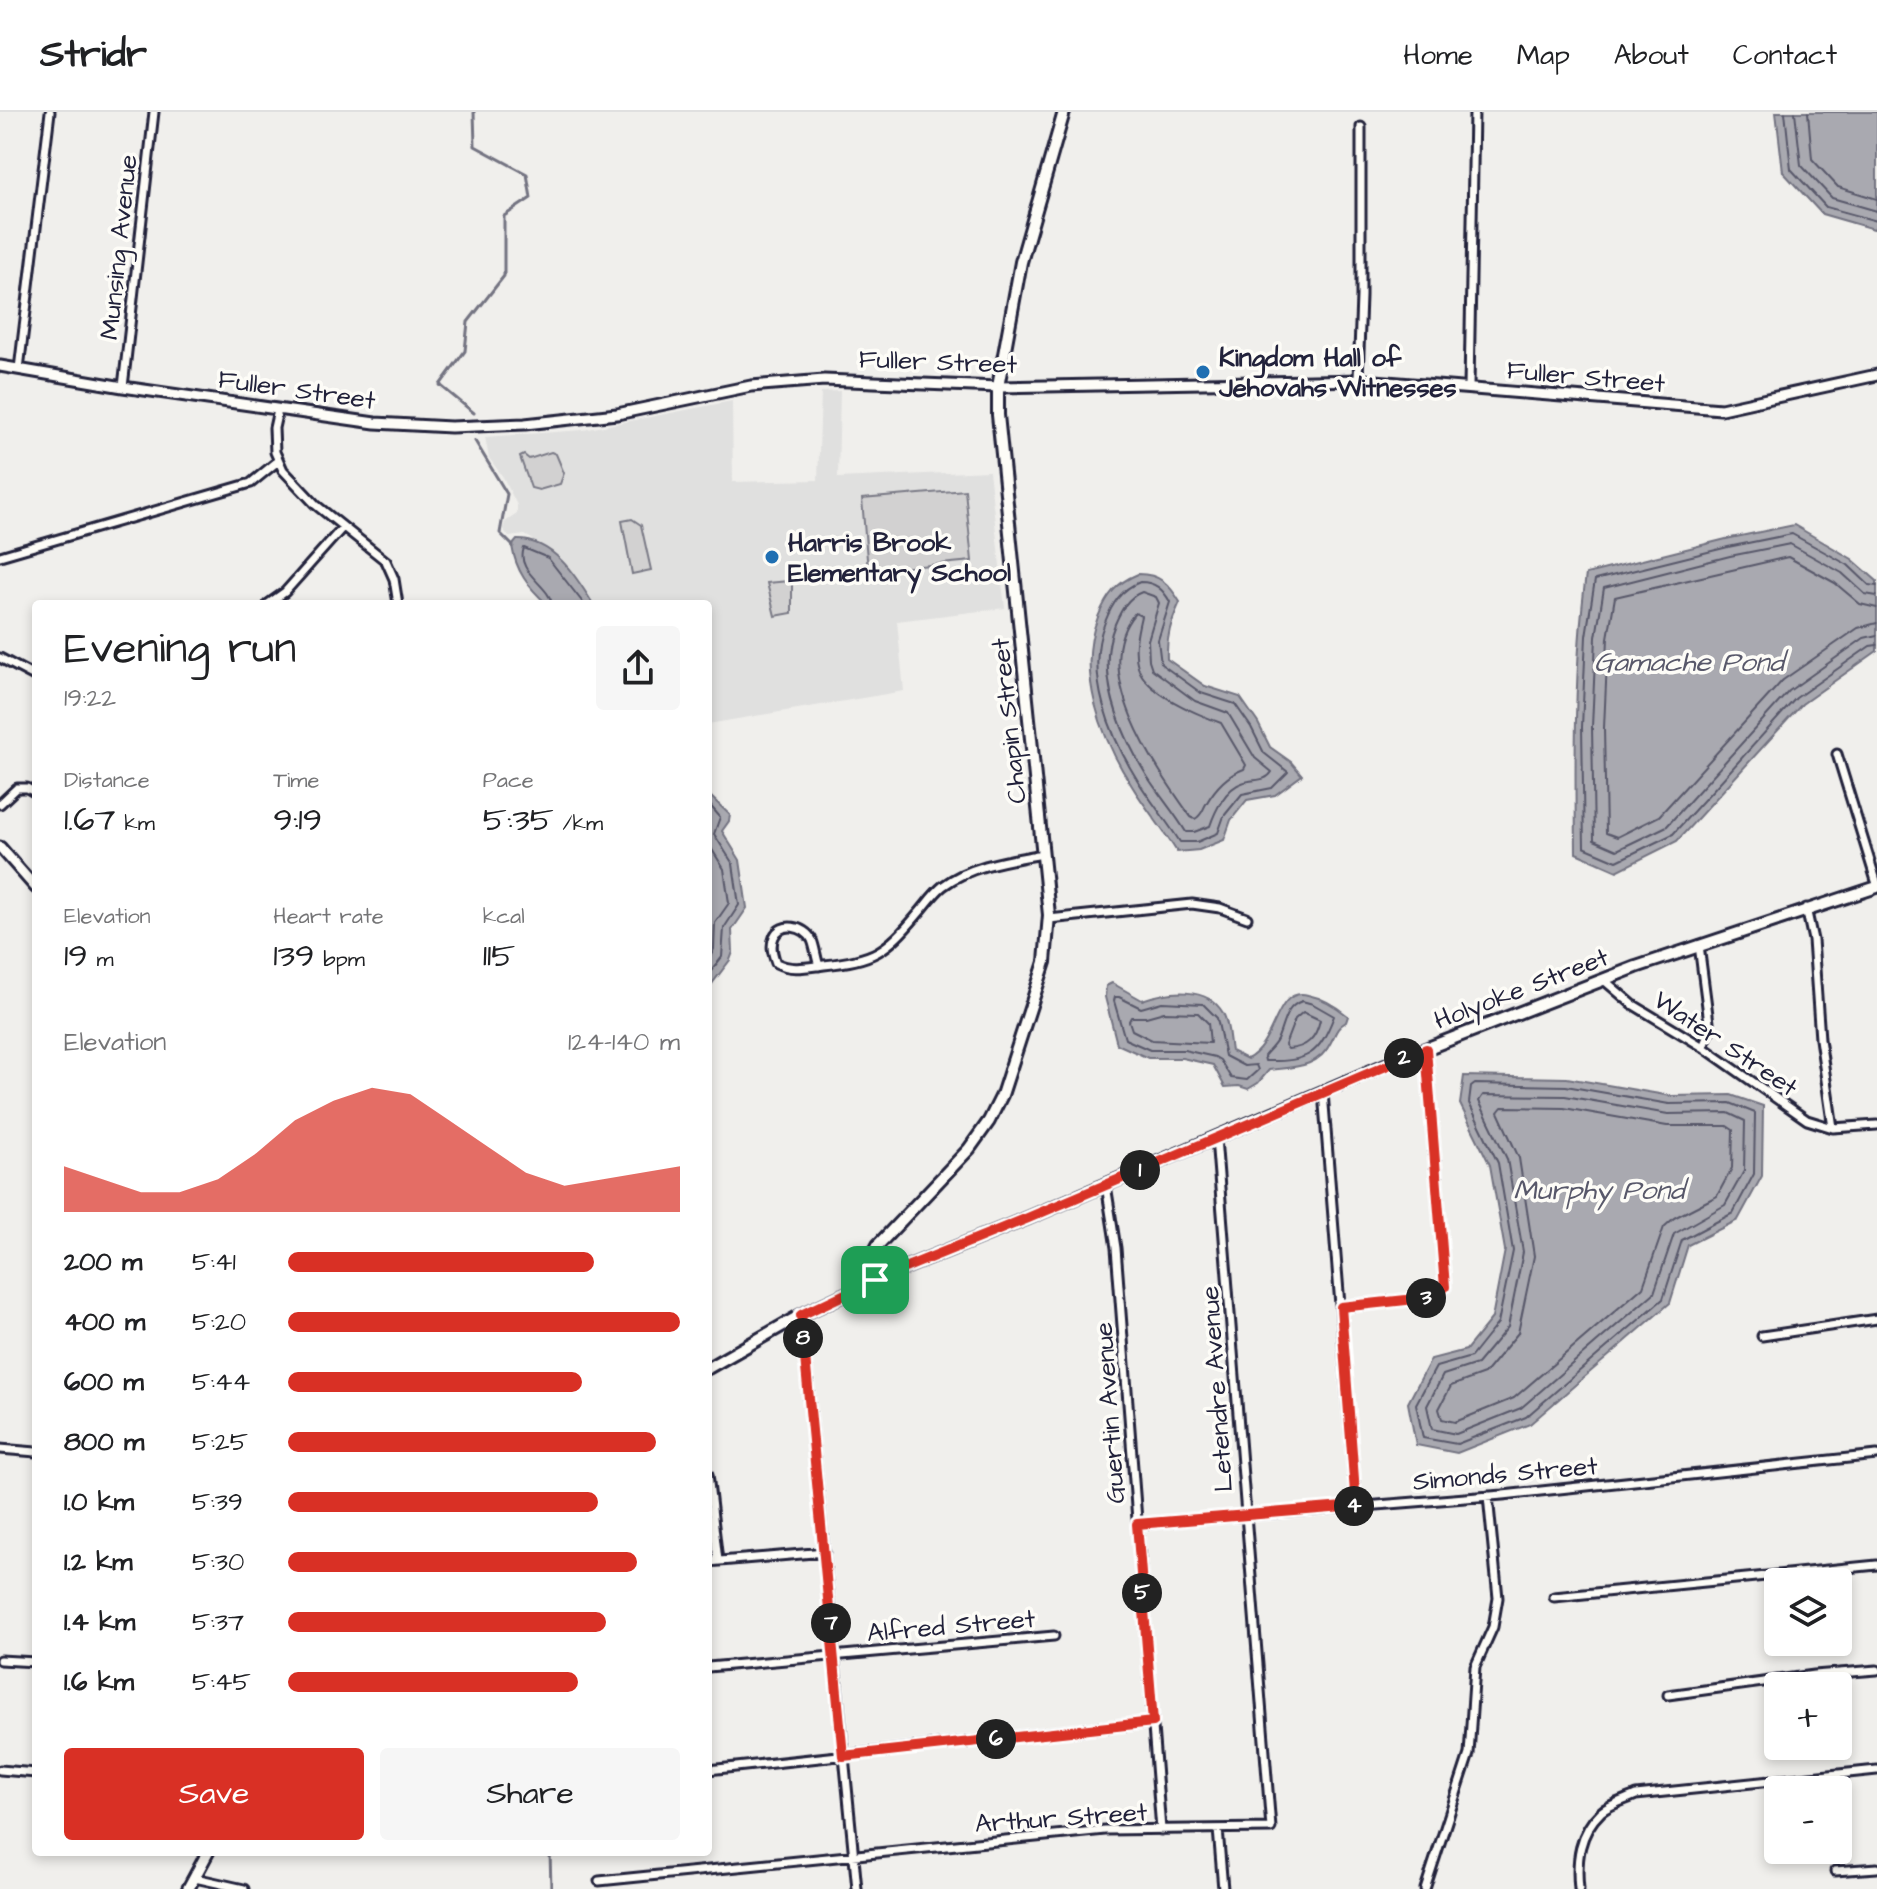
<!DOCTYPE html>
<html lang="en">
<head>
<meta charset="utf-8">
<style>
	:root { --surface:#fff; --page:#f6f6f6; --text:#202124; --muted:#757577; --line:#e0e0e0; --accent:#d93025 }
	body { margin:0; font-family:"Architects Daughter",sans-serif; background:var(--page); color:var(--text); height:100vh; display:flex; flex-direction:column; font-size:30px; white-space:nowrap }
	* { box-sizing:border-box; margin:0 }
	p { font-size:26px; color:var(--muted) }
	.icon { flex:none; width:44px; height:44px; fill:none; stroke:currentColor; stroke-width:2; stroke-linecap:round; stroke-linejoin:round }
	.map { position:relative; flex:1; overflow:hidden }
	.details { position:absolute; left:32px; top:488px; width:680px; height:1256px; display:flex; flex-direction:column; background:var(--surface); border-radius:8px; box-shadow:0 4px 12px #0003 }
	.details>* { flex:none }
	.fabs { position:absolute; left:1764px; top:1456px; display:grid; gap:16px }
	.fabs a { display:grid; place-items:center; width:88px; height:88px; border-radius:8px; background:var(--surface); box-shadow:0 4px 12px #0003; font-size:40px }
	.pin { position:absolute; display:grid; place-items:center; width:68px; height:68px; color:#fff; margin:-34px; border-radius:16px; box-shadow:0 4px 12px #0006 }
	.km { position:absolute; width:40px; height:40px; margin:-20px; border-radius:50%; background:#222; color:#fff; font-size:22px; line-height:40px; text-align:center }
	.round { display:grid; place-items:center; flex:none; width:84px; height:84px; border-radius:8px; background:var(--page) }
	.head { display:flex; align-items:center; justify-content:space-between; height:136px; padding:0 32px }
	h1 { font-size:44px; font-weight:600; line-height:60px }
	.figures { display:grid; grid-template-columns:repeat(3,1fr); gap:12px; height:136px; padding:8px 32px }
	.figures div { display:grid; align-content:center }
	.figures b { font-size:34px; font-weight:600 }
	.figures small { font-size:22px; font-weight:400 }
	.figures p { font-size:22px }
	.chart { height:224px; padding:16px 32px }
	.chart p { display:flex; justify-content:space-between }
	.chart svg { width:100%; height:144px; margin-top:8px; fill:var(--accent); opacity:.7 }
	.action { display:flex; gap:16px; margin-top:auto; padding:16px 32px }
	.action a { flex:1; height:92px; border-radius:8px; background:var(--accent); color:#fff; font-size:32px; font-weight:600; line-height:92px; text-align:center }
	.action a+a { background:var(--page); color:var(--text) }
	ul { padding:0 32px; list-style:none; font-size:26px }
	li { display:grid; grid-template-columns:128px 96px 1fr; align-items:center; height:60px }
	li i { height:20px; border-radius:10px; background:var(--accent) }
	header { display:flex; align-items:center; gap:48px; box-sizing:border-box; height:112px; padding:0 40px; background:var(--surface); border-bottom:2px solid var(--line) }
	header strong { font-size:38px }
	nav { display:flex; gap:44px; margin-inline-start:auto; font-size:28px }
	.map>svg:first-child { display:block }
</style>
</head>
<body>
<header>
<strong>Stridr</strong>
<nav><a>Home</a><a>Map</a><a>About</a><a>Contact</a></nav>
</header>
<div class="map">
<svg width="1877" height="1777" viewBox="0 0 1877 1777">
	<rect width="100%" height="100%" fill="#f0efec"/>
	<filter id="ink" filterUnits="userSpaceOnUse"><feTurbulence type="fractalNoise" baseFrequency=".0125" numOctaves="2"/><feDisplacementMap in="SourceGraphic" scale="16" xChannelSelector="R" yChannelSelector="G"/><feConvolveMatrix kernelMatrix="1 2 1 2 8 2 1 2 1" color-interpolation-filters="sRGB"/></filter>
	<g filter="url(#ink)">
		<path fill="#e0e0df" d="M840,279L838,366L989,359L1005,496L897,509L904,579L708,612V492H584L536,436L532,427L525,423L509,425L503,417L505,410L517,402V393L503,365L489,346L485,325L583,318L732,289L733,370L818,368L821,280Z"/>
		<path fill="#d2d1d1" stroke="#7a7a86" stroke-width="2" d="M551,340L556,342L564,361L560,372L539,378L531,376L520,345L524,343L529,347Z
			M965,378L972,449L868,459L862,387Z
			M632,407L641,413L651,458L632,462L622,409Z
			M789,469L792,471V501L775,504L767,471Z"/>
		<path fill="#a9a9b0" stroke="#737381" stroke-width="2" d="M1776,0H1877V113L1874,117L1822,102L1783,60Z
			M1794,413L1852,447L1877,469V539L1802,592L1677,729L1617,759L1576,741C1575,647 1574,555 1586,462L1726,427Z
			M517,428C553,427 576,464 593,492H547C528,475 516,459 512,434Z
			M1138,462C1160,462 1169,472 1180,490C1171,510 1166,525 1167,547L1205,574L1240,585L1258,611L1270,635L1291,650L1302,663L1275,683L1247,688L1231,708L1224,728L1199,738L1177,740C1163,717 1146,697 1132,674C1101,626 1076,560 1098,505C1107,483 1116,471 1138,462Z
			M708,682L730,703L729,709L722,719L740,748L747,796L732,818L733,840L730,848L708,877Z
			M1112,871L1142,888C1168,879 1207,873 1223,901C1229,911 1229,928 1231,939L1247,947C1277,933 1274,874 1308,883C1323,886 1336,894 1348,904L1346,910C1336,916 1336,921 1331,930C1319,956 1294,955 1269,958L1258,971L1248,977L1239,974L1225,975L1213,953L1182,946H1148L1117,932L1105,885L1106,874Z
			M1464,964L1567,966L1671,984L1731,983L1763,994L1762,1064L1738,1108L1688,1133L1670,1191L1530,1312L1457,1341L1416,1333L1408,1291L1431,1247L1466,1238L1492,1206L1505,1138L1490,1053L1460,992Z"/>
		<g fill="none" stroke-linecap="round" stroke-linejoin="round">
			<path stroke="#58586a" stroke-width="2" d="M1785,0L1791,57L1826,95L1877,109
				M1795,0L1801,53L1832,86L1877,99
				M1808,0L1812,47L1838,75L1877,87
				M1140,470C1155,470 1163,477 1170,490L1158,528L1161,552L1201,581L1235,592L1251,615L1264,641L1288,660L1272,676L1242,682L1224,704L1218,721L1197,730H1180C1167,709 1151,690 1138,669C1110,624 1084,562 1105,510C1112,492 1121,477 1140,470Z
				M1877,474L1869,473L1848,453L1792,422L1728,435L1595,468L1586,524L1582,615L1584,735L1617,749L1673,722L1796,586L1870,534L1877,533
				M1142,480L1156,485L1159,491L1148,528L1149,548L1152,557L1195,589L1228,601L1255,646L1272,660C1265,671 1253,666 1242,671C1226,676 1215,699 1210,714L1194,720H1186C1174,700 1159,683 1147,664C1120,620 1095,561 1115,512C1121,498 1128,485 1142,480Z
				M1877,484L1865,482L1842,461L1790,432L1730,444L1604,476L1596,525L1592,615L1594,728L1617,738L1667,714L1789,579L1864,526L1877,523
				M552,492C549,473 515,460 524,436L548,446L584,492
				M1877,496L1860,492L1835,471L1788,445L1615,485L1608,526L1604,616L1606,721L1617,725L1659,704L1783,568L1858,516L1877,511
				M1135,501L1141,504C1137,521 1133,539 1138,555C1146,582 1197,602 1221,611L1246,653L1244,657C1227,663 1215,676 1206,692C1202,699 1202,703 1195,707L1191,705C1157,657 1086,558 1135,501Z
				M708,691L720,705L714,722L733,752L739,793L724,816L722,845L708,863
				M708,731L724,757L729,791L715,811L714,837L708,849
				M1115,885H1119L1141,896L1162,890L1203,892L1217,906L1225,944L1244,954L1256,953L1258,958L1247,968L1231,966L1220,948L1215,945L1184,938H1150L1125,927L1114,889Z
				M1302,889L1313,892L1334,904C1319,943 1308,950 1265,949L1264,944C1268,939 1274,934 1277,928C1284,913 1284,895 1302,889Z
				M1164,900L1198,901L1208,911L1210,931L1152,928L1132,918L1129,909L1131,905H1146Z
				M1303,900L1320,908C1316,926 1307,936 1288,937L1285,933L1295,907Z
				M1475,972L1566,974L1669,992L1730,991L1755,1001L1754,1062L1733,1101L1682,1128L1663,1187L1526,1305L1457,1332L1423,1326L1416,1292L1436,1255L1471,1245L1498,1211L1513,1139L1498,1051L1469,991L1471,975Z
				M1483,983L1565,984L1668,1002L1728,1001L1745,1009L1744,1059L1725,1093L1674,1122L1654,1181L1521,1296L1456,1322L1432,1317L1427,1294L1443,1263L1477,1252L1508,1215L1523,1140L1507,1047L1479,989Z
				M1502,995L1564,996L1667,1014H1727L1733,1018L1732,1056L1717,1084L1674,1106L1664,1115L1643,1175L1514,1286L1455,1310L1442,1307L1439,1297L1451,1274L1484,1262L1518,1221L1534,1144L1519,1046L1498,1000Z"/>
			<path stroke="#737381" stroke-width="3" d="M474,301L440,273L465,239L468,210L504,164V104L531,86L527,62L475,34L474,0
				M475,329L507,382L500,421L513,434
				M550,1740L551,1777"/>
			<defs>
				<path id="minor" d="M19,257L50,0
					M1358,268L1361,184V15
					M123,275L154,0
					M1469,275L1474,0
					M278,298L274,316L275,340L283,358L316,393L386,449L394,467L398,492
					M0,444L251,371L278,349
					M268,492L285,480L343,415
					M0,546L36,565
					M1837,642L1877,772
					M0,692L17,676H27L36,681
					M1806,796L1813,828L1820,927L1833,1016
					M1049,807L1192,792L1220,796L1247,806
					M1699,833L1710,918L1703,935
					M819,854C816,845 815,835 812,828C805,814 781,809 774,825C770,834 773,843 776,851C792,859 807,855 824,853C874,848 886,840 918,802C926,793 934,781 943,774C971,753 1010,748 1043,742
					M1604,868L1632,892L1703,935L1807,1008L1833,1016L1877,1013
					M1323,980L1356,1394
					M1106,1073L1116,1136L1161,1718
					M1341,1195L1434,1185L1441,1181L1445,1175L1426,937
					M801,1203L857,1777
					M1762,1224L1877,1207
					M0,1337L36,1340
					M708,1362L718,1449
					M1137,1412L1503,1383L1877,1343
					M708,1450L825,1440
					M1554,1485L1877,1453
					M0,1548L36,1550
					M708,1555L1054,1524
					M1668,1583L1814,1563L1877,1558
					M0,1658L36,1661
					M708,1658L1153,1610
					M1218,1717L1223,1777
					M1835,1759L1877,1756
					M195,1766L244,1777
					M599,1769L1105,1718L1271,1716L1216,1026
					M1425,1777L1469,1642L1475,1555L1493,1515L1498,1486L1488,1384
					M1579,1777C1576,1748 1579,1721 1601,1700C1610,1692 1625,1688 1636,1683L1877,1658"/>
				<path id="tertiary" d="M0,254L123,275L375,311L451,315L525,312L617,302L751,274L824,268L998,275L1363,268L1721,297L1877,263
					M0,735L36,776"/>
				<path id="secondary" d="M875,1168L871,1146L878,1133L969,1037L989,1009L1002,983L1045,850L1049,803L998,303V275L1021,150L1064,0
					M708,1256L801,1203L875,1168L1028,1106L1392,950L1636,855L1877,775
					M188,1777L208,1740"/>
			</defs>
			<use href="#minor" stroke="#22223b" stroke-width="13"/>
			<use href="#tertiary" stroke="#22223b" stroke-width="15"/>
			<use href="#secondary" stroke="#22223b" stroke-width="16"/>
			<use href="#minor" stroke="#fdfcf7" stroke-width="7"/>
			<use href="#tertiary" stroke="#fdfcf7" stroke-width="9"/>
			<use href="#secondary" stroke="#fdfcf7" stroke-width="10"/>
		</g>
	</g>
	<g fill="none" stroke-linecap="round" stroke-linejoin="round" filter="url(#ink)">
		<defs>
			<path id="route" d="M1426,937L1445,1175L1434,1185L1341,1195L1356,1394L1137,1412L1153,1610L843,1644L801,1203L875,1168L1028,1106Z"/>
		</defs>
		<use href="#route" stroke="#fff" stroke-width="16"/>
		<use href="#route" stroke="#d93025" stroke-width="10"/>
	</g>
	<g fill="#1f6fb2" stroke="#fdfcf7" stroke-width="3">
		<circle cx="1203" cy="260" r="8"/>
		<circle cx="772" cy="445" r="8"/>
	</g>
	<g text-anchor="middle" stroke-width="7" stroke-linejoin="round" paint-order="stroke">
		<g font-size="26" fill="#22223b" stroke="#fdfcf7">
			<text transform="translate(118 135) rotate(-84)" y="9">Munsing Avenue</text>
			<text transform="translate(938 249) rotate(2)" y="9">Fuller Street</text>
			<text transform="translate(1586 264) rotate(5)" y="9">Fuller Street</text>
			<text transform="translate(297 277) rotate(8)" y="9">Fuller Street</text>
			<text transform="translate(1008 609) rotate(-96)" y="9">Chapin Street</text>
			<text transform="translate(1521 876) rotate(-21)" y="9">Holyoke Street</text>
			<text transform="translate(1726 931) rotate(34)" y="9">Water Street</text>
			<text transform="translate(1216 1277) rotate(-94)" y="9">Letendre Avenue</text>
			<text transform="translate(1109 1301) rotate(-94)" y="9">Guertin Avenue</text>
			<text transform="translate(1505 1361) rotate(-5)" y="9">Simonds Street</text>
			<text transform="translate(951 1513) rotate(-5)" y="9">Alfred Street</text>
			<text transform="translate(1061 1705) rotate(-4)" y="9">Arthur Street</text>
		</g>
		<g font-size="26" font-weight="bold" fill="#22223b" stroke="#fdfcf7" text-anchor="start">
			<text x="1219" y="254">Kingdom Hall of<tspan x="1219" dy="30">Jehovahs Witnesses</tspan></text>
			<text x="788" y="439">Harris Brook<tspan x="788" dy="30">Elementary School</tspan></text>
		</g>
		<g font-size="28" font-style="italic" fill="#58586a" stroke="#fdfcf7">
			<text x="1689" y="559">Gamache Pond</text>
			<text x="1599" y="1087">Murphy Pond</text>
		</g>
	</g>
</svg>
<div class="fabs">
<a><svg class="icon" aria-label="layers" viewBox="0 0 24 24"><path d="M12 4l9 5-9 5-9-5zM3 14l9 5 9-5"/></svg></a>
<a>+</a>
<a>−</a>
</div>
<div class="pin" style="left:875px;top:1168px;background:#1e9e55"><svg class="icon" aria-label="arrive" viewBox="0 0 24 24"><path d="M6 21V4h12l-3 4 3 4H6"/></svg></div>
<b class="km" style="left:1140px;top:1058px">1</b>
<b class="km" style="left:1404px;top:946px">2</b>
<b class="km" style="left:1426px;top:1186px">3</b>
<b class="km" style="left:1354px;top:1394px">4</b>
<b class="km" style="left:1142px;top:1481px">5</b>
<b class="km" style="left:996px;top:1627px">6</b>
<b class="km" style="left:831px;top:1511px">7</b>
<b class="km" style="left:803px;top:1226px">8</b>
<section class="details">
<div class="head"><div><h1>Evening run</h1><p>19:22</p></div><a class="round"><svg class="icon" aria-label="share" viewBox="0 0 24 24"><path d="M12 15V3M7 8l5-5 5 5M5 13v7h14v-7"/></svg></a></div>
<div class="figures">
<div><p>Distance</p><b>1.67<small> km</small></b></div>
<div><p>Time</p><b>9:19</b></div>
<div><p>Pace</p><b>5:35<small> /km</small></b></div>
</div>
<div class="figures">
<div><p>Elevation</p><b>19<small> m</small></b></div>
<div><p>Heart rate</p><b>139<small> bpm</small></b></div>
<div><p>kcal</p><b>115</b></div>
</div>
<div class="chart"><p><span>Elevation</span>124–140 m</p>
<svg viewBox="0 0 160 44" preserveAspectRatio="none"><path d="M0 44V30L10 34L20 38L30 38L40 34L50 26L60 16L70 10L80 6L90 8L100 16L110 24L120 32L130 36L140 34L150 32L160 30V44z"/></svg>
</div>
<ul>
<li><b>200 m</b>5:41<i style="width:78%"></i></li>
<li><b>400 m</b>5:20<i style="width:100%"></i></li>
<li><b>600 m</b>5:44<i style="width:75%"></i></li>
<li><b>800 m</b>5:25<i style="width:94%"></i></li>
<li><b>1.0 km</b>5:39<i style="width:79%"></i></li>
<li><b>1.2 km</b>5:30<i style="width:89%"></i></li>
<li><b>1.4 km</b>5:37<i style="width:81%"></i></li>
<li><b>1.6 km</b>5:45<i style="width:74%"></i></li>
</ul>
<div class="action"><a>Save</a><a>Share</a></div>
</section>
</div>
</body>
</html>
